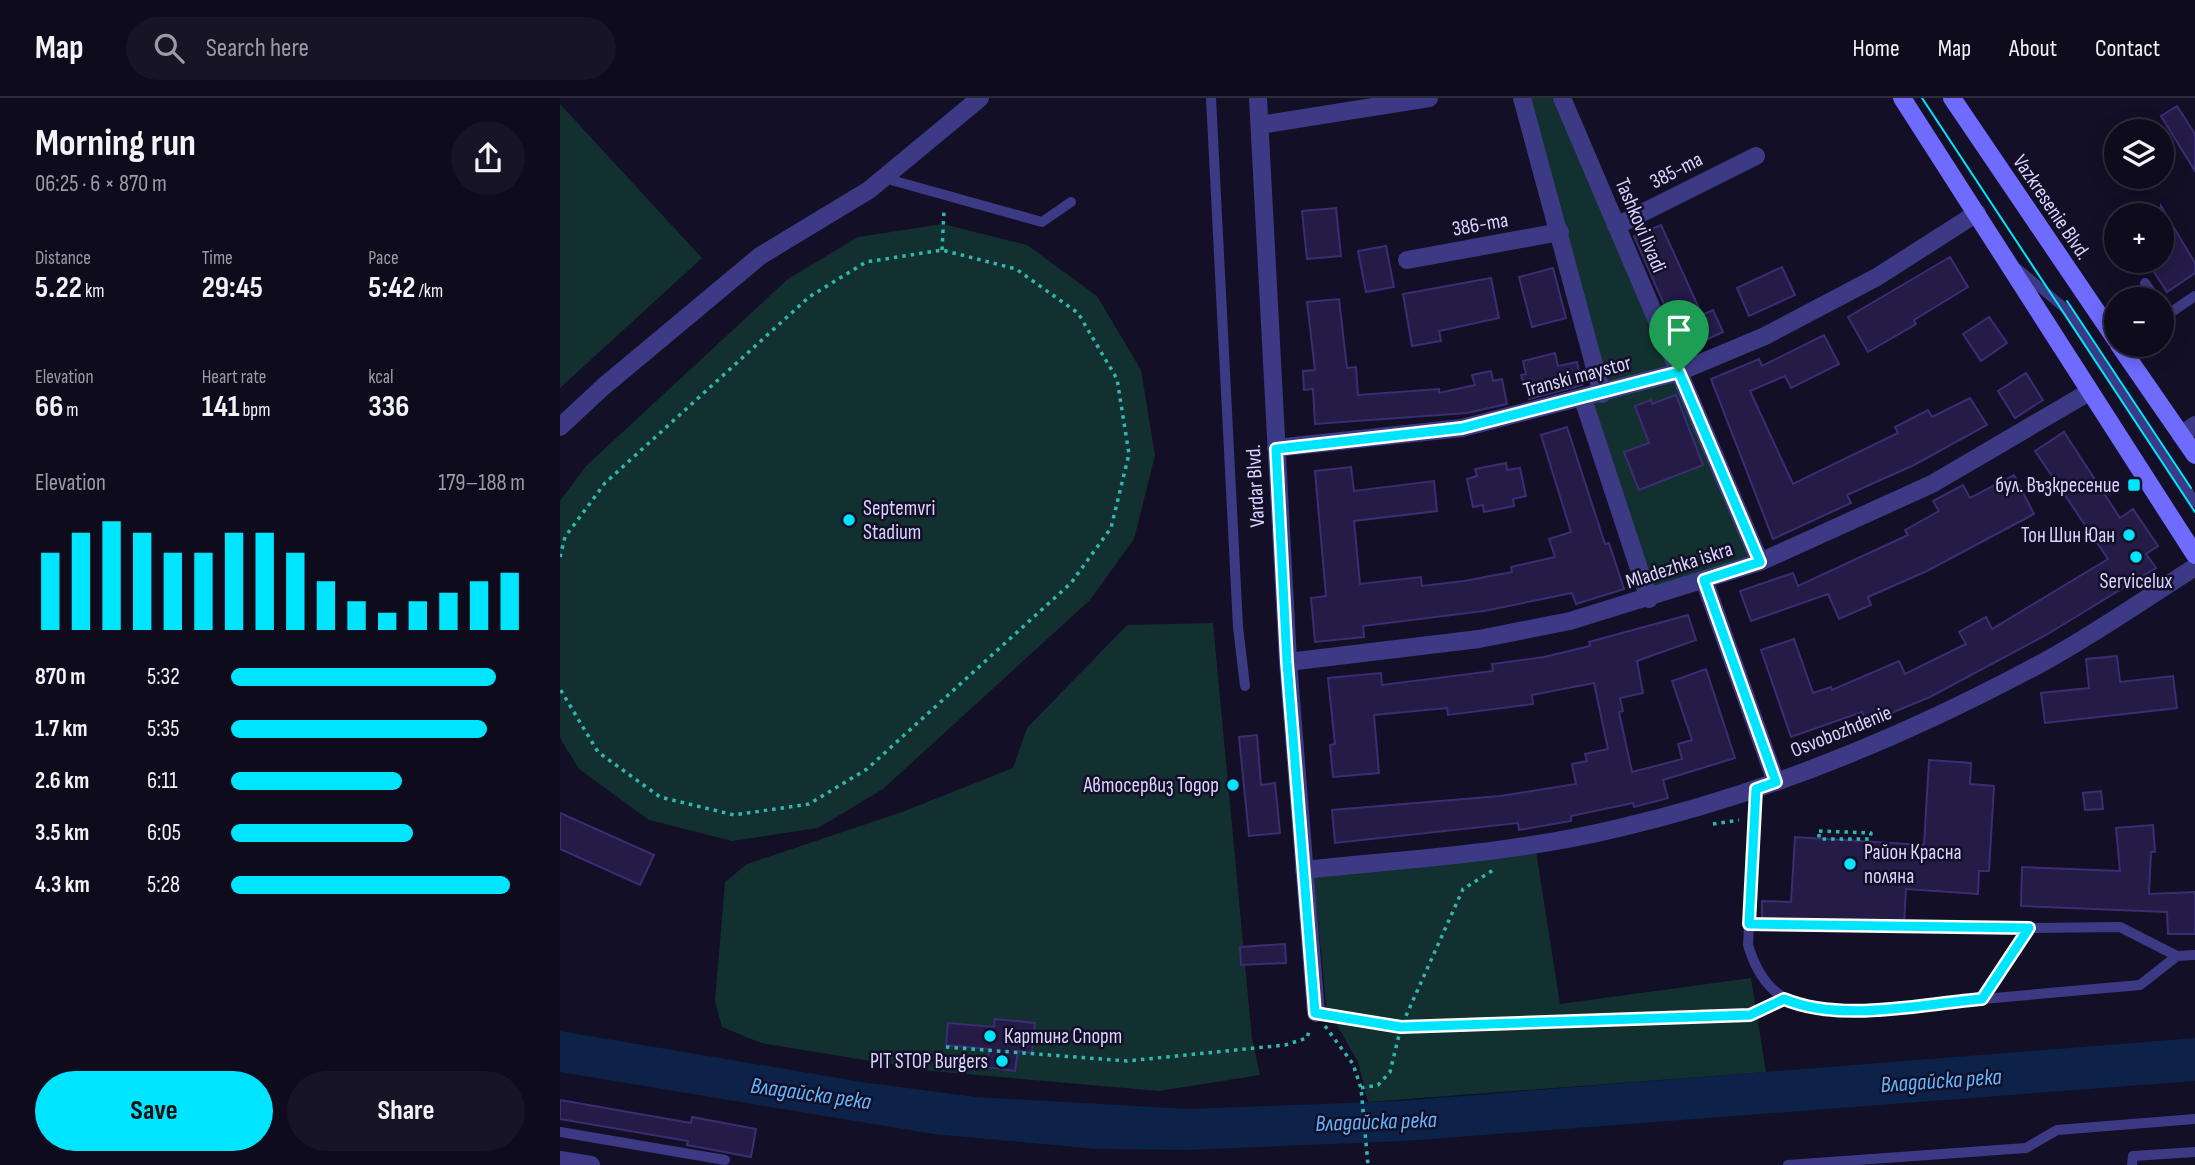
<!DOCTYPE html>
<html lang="en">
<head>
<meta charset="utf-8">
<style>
	:root { --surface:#0e0b1c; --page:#171425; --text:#f1f3f6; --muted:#9b9ba3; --line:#2e2b3b; --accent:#00e5ff }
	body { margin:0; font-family:"Sofia Sans Condensed",sans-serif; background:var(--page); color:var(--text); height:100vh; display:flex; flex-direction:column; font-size:26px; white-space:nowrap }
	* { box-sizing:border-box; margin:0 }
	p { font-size:23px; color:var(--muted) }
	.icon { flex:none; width:38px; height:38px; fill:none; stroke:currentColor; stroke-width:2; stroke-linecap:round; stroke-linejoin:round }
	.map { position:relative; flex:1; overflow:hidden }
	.drawer { display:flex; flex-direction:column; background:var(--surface); width:560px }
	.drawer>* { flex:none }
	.fabs { position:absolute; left:1544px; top:21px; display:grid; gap:14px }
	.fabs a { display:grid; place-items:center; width:70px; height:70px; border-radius:50%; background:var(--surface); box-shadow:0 4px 18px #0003,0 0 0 2px var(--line); font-size:35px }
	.pin { position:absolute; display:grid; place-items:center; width:60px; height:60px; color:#fff; margin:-72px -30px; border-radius:50% 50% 50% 0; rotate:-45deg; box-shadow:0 0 7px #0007 }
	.pin .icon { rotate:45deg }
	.round { display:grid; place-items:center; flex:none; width:74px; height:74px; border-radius:37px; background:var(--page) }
	.headline { display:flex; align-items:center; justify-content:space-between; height:119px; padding:0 35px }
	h1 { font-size:38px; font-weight:700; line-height:52px }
	.stats { display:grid; grid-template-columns:repeat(3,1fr); gap:10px; height:119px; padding:7px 35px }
	.stats div { display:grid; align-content:center }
	.stats b { font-size:30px; font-weight:700 }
	.stats small { font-size:19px; font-weight:400 }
	.stats p { font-size:19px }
	.chart { height:196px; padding:14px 35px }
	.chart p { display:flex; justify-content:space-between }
	.chart svg { width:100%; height:126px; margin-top:7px; stroke:var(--accent); stroke-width:6 }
	.button { display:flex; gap:14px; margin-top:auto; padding:14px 35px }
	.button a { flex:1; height:80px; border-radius:42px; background:var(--accent); color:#111; font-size:28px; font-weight:700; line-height:80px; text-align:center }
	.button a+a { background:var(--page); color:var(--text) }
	ul { padding:0 35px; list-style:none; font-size:23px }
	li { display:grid; grid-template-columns:112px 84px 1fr; align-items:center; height:52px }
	li i { height:18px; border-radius:9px; background:var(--accent) }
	header { display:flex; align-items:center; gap:42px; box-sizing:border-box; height:98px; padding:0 35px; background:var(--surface); border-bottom:2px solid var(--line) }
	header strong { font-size:33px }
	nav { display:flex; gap:38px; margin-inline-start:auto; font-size:24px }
	.search { width:490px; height:63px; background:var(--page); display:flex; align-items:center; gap:18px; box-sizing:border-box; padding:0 24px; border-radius:38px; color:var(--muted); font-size:26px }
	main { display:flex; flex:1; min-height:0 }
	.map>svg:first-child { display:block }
</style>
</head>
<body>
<header>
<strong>Map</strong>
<div class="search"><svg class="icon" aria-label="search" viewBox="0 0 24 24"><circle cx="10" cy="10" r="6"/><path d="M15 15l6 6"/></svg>Search here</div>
<nav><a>Home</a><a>Map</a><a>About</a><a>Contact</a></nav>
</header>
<main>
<section class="drawer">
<div class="headline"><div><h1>Morning run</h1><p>06:25 · 6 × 870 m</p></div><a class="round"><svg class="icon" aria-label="share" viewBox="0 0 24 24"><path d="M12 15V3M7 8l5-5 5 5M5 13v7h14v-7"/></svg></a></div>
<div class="stats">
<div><p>Distance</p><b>5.22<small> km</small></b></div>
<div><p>Time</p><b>29:45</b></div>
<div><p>Pace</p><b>5:42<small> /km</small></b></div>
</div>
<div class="stats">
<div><p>Elevation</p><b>66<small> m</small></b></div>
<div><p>Heart rate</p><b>141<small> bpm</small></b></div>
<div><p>kcal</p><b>336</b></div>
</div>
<div class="chart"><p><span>Elevation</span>179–188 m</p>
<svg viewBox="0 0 160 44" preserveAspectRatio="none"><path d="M5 44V17M15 44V10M25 44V6M35 44V10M45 44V17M55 44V17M65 44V10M75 44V10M85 44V17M95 44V27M105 44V34M115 44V38M125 44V34M135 44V31M145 44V27M155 44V24"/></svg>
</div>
<ul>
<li><b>870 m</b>5:32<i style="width:90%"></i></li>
<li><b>1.7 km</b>5:35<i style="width:87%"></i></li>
<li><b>2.6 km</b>6:11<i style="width:58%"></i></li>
<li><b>3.5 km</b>6:05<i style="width:62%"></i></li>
<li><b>4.3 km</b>5:28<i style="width:95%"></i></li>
</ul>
<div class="button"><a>Save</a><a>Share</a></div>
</section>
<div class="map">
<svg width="1635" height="1067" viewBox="0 0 1635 1067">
	<rect width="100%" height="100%" fill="#130f26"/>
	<path fill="#12302f" d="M964,0H999L1115,273L1043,292Z
		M0,6L142,160L0,290Z
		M383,126L467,147L537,198L581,272L595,357L574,441L530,502L323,691L258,730L172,743L89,722L19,671L0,640V403L26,368L228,181L298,139Z
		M1119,274L1200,464L1089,501L1023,301Z
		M653,525L692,941L700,977L599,993L372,973L201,945L162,929L155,903L165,784L187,766L342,714L453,670L467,630L567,527Z
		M975,747L1000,906L1191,880L1206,974L808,1004L798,964L766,908L754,779Z"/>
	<path fill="#0c2248" d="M0,933L302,984L416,999L628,1011L839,1003L1635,940V983L844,1043L629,1052L536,1051L374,1036L0,974Z"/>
	<path fill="#241b47" stroke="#3b2d73" stroke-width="2" d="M1617,8L1635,36V73L1601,18Z
		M1601,108L1635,165V175L1607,194L1587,163H1601Z
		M776,110L781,158L747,161L742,113Z
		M1101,127L1142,217L1153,212L1163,234L1124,252L1074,138Z
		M826,148L834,189L806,194L798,153Z
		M1390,159L1408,189L1354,222L1356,226L1308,254L1288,219Z
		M1222,169L1235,197L1189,218L1177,190Z
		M993,170L1006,220L972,229L959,179Z
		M931,180L939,220L879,233L881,243L852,248L843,196Z
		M779,201L787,270L796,269L798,297L879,291V295L915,287L912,277L931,273L933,283L942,281L947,306L907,315L755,326L753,291L744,292L743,273L755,272L747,204Z
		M1429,219L1447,245L1421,263L1403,236Z
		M1264,237L1279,266L1231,290L1225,278L1190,293L1233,386L1338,335L1335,329L1368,312L1372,319L1410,300L1427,327L1354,367L1287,397L1291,405L1213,441L1151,281L1199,261L1202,268Z
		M995,255L998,268L1017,264L1022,287L969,301L961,277L966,276L963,263Z
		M1466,275L1483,302L1455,320L1438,293Z
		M1116,297L1143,367L1079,392L1064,354L1089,345L1075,308L1091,302L1092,306Z
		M1007,329L1045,446L1049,445L1064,491L1016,506L1012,495L924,513L803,528L804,539L755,544L751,500L766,498L755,373L791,369L794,393L874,383L877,413L794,423L800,486L861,479L862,488L904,483L952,474L951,469L995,459L989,441L1011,434L981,337Z
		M1504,334L1560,420L1573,411L1598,448L1586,456L1596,470L1486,537L1370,599L1307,625L1302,614L1231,639L1201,552L1234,541L1253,595L1271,589L1272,592L1339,563L1345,576L1406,546L1399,534L1426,519L1432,531L1548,461L1475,353Z
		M946,365L947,372L960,370L966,398L953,401L954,408L924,414L923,407L913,409L907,381L917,378L915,371Z
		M1454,377L1474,416L1367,473L1308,499L1311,507L1279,521L1268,496L1191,523L1180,493L1233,475L1238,488L1348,437L1345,432L1379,413L1373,403L1403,387L1410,400Z
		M1128,517L1136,542L1077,563L1083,595L1060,600L1063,613L1059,614L1072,674L1122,661L1118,646L1132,642L1112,583L1146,571L1175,660L1103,682L1108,700L1074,709L1073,705L1011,718V723L959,732L958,725L775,745L772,712L940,698L1016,686L1012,666L1027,663L1025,656L1048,651L1034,585L972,597L973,606L888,617L887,610L814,617L819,675L773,679L770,647L775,646L768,580L821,575L822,587L933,573L932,566L984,559L1030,548L1029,544Z
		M1557,558L1560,584L1613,578L1617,610L1485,625L1481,595L1529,590L1526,561Z
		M697,637L701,687L715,685L720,735L689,738L679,639Z
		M1369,662L1411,665L1410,686L1434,688L1429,773H1419L1418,796L1346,791L1344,826L1202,822V803L1231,804L1235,739L1364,747Z
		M1541,693L1543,711L1525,712L1523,695Z
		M0,715L94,757L80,787L0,751Z
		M1593,727L1595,754H1591L1589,796L1635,794V836H1608L1607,814L1461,808L1462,769L1560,773L1556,730Z
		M725,846L726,865L681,867L680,849Z
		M435,921L475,925L472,955L458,953L455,973L427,969L429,951L386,947L388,925L434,929Z
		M0,1002L131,1025L132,1019L196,1031L191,1059L127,1047L128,1043L0,1021Z"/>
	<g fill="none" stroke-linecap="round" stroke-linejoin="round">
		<path stroke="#2fb8b0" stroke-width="3.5" stroke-dasharray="3.5 5" stroke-linecap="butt" d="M382,152L384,113
			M0,459L5,439L45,385L249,199L306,164L382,152L456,171L518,215L557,281L569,356L551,430L511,485L307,671L249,706L174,717L100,699L38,654L0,591
			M1153,726L1179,722
			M1259,733L1311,735L1310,741H1259Z
			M1202,826L1453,830
			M775,918L841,929L1190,917L1209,908
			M765,928L793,966L801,990L808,1067
			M386,949L567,963L725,947L747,940L750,930
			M801,990L818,987L830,974L841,929L903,791L935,771"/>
		<path stroke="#3d3a85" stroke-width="10" d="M651,0L678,529L685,588
			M324,80L482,124L511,104
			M1458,171L1507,212L1635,404
			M1585,185L1596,201
			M1601,209L1607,217L1635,198
			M1196,691L1188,847C1203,897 1228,907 1276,914L1580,887L1617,858L1635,857
			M1422,901L1469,830L1560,829L1617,858
			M0,1034L165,1062
			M1228,1067L1466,1050L1497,1032L1635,1021
			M1572,1067L1573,1058L1635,1054"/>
		<path stroke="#3d3a85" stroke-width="18" d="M698,0L728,564L756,915
			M962,0L1042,296
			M1002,0L1200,464
			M700,27L869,0
			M1056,128L1196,58
			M847,162L1000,134
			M1023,301L1089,501
			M0,329L43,289L200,158L309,92L420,0
			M1621,337L1635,327
			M716,350L902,330L1119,274L1205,238L1317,179L1417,115
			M1144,482L1216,684
			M728,564L919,541L1010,523L1200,464L1372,386L1529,294
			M744,772C848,761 956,755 1059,730C1205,696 1346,638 1478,567C1532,538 1583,502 1635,469
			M0,1062L31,1067"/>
		<path stroke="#6f6bff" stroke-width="18" d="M1342,0L1635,457
			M1392,0L1556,242
			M1559,247L1635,357"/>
		<path stroke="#00e5ff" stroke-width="2" d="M1362,0L1635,414
			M1507,203L1631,390"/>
	</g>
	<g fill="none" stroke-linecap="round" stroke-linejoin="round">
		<defs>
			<path id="route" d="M1119,274L1200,464L1144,482L1216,684L1196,691L1189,826L1469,830L1422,901C1360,906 1282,925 1224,901L1190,917L841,929L755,915L727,564L716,351L902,330Z"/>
		</defs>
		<use href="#route" stroke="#fff" stroke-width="14"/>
		<use href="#route" stroke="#00e5ff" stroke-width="9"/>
	</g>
	<g fill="#00e5ff" stroke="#130f26" stroke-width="2.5">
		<rect x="1567" y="380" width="14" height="14" rx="3.5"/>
		<circle cx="289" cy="422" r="7"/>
		<circle cx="1569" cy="437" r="7"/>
		<circle cx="1576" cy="459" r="7"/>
		<circle cx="673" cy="687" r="7"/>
		<circle cx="1290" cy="766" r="7"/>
		<circle cx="430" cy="938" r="7"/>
		<circle cx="442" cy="963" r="7"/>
	</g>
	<g text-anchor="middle" stroke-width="5" stroke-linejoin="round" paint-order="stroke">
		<g font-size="21" fill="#d9d4ff" stroke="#130f26">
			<text transform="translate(1116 72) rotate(-27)" y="7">385-та</text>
			<text transform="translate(1492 109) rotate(56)" y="7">Vazkresenie Blvd.</text>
			<text transform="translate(920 126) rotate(-10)" y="7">386-та</text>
			<text transform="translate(1081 127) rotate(67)" y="7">Tashkovi livadi</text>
			<text transform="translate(1017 278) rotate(-15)" y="7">Transki maystor</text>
			<text transform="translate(695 388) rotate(-93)" y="7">Vardar Blvd.</text>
			<text transform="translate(1119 467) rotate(-18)" y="7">Mladezhka iskra</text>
			<text transform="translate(1281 633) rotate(-22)" y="7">Osvobozhdenie</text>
		</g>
		<g font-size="21" fill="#d9d4ff" stroke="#130f26" text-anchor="end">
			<text x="1560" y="394">бул. Възкресение</text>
			<text x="303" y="417" text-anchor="start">Septemvri<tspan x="303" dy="24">Stadium</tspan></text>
			<text x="1555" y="444">Тон Шин Юан</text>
			<text x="1576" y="490" text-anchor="middle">Servicelux</text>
			<text x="659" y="694">Автосервиз Тодор</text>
			<text x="1304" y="761" text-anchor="start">Район Красна<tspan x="1304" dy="24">поляна</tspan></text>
			<text x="444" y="945" text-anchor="start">Картинг Спорт</text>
			<text x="428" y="970">PIT STOP Burgers</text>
		</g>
		<g font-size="23" font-style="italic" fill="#62b6ff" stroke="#130f26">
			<text transform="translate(1381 982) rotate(-4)" y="8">Владайска река</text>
			<text transform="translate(251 995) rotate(8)" y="8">Владайска река</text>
			<text transform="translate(816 1023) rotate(-2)" y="8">Владайска река</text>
		</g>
	</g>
</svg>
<div class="fabs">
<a><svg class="icon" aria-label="layers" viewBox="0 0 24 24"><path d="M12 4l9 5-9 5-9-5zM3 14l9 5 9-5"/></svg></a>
<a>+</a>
<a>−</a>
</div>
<div class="pin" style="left:1119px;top:274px;background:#1e9e55"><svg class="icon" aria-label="arrive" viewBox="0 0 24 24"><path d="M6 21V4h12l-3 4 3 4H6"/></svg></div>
</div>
</main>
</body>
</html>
